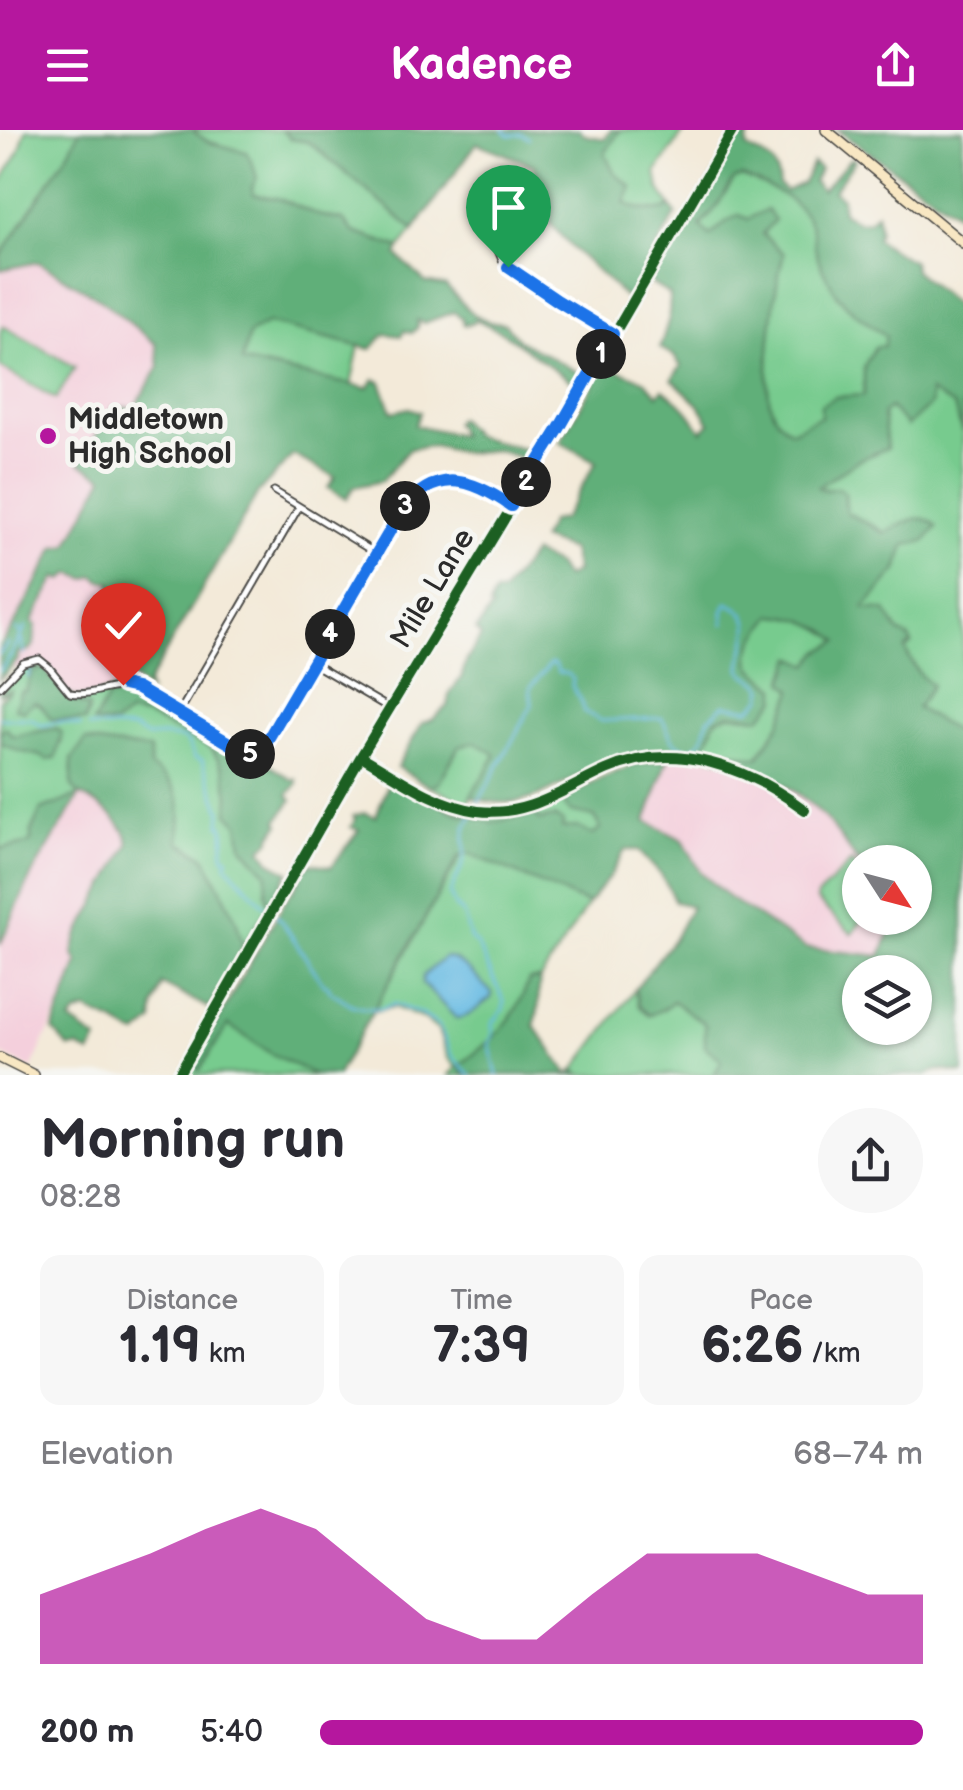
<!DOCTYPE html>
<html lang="en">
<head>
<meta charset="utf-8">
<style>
	:root { --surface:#fff; --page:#f7f7f7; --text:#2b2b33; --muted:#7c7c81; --accent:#b5179e }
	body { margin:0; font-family:"Balsamiq Sans",sans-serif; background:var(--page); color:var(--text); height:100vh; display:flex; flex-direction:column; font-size:38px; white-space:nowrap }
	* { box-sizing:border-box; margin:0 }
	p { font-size:32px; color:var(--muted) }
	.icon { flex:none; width:55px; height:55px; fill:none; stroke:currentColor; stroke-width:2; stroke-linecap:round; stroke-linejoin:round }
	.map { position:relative; height:945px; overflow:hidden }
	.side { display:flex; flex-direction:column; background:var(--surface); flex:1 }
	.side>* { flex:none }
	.needle { width:65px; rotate:126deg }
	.fabs { position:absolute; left:842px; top:715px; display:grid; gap:20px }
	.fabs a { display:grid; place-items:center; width:90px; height:90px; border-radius:50%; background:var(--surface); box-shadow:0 2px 8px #0004; font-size:50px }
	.pin { position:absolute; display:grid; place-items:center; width:85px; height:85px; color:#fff; margin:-102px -42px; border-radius:50% 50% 50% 0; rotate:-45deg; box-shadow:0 0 10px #0007 }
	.pin .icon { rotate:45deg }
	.km { position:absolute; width:50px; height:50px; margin:-25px; border-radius:50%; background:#222; color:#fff; font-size:28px; line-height:50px; text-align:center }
	.round { display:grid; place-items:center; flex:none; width:105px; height:105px; border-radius:52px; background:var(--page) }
	.summary { display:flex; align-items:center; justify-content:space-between; height:170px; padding:0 40px }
	h1 { font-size:55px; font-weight:700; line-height:75px }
	.figures { display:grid; grid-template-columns:repeat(3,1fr); gap:15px; height:170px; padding:10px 40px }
	.figures div { display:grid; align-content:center; border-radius:20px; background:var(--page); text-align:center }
	.figures b { font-size:50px; font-weight:700 }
	.figures small { font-size:28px; font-weight:400 }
	.figures p { font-size:28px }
	.chart { height:280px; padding:20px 40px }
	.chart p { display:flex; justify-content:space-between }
	.chart svg { width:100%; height:180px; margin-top:10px; fill:var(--accent); opacity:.7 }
	ul { padding:0 40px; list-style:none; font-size:32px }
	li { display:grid; grid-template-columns:160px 120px 1fr; align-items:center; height:75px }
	li i { height:25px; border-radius:12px; background:var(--accent) }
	header { display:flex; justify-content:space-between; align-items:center; height:130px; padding:0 40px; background:var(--accent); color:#fff; font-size:45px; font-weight:700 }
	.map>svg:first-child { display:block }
</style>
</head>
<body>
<header><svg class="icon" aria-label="menu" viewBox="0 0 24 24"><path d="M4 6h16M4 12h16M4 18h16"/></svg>Kadence<svg class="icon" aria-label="share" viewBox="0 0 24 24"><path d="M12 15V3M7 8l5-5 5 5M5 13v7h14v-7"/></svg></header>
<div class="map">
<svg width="963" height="945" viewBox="0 0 963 945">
	<rect width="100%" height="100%" fill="#f6f6f2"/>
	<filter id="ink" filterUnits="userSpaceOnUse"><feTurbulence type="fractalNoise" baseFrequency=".01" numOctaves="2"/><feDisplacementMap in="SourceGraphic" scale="20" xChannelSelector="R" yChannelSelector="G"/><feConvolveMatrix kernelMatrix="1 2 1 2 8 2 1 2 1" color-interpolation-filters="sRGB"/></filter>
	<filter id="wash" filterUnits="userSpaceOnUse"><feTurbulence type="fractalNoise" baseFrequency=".0048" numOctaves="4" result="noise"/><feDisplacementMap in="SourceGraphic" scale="40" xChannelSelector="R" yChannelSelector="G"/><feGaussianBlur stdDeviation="2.25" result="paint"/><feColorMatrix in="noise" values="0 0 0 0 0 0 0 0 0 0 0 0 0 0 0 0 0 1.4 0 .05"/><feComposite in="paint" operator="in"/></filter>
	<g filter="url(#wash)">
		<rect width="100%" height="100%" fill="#f3ead9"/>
		<path fill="#f4cfdc" d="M38,132L100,169L156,214L159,237L134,278L112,277L81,332L105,346L68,415L0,515V140Z
			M71,443L87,449L94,446L102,451L113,452L111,462L128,481L143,486L138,504L128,516V546L137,552L132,560L119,559L85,568H73L62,561L41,535L19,540L12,536L18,530V523L26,520L32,492L58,447Z
			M679,623L738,634L779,651L822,684L860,735V788H895L881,826L807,818L728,767L701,742L683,710L645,691L668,629Z
			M81,665L100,676L127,702L129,714L93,775L78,833L67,863L31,939L0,923V815L31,746Z"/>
		<path fill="#77cb8e" stroke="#517b5c" stroke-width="2.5" fill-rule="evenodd" d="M26,0H80L69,22L0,127V54L19,22Z
			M197,0H282L291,9L309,12L414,100L400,118L354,102L343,90L318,85L280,69L253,64L246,22L209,12L195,3Z
			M620,0H685L656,43L659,58L670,76L668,79C651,82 640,80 624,73L605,23Z
			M742,46C769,56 805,71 813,102C814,107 814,112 815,117C818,133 826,146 834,160C848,181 867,191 886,206L884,216L864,245V266L835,267L822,287L791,301C782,294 774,288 771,277C762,251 775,152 783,124L747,89L739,85L726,92L710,106L700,96L715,79L734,48Z
			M269,193L359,216L351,255L241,231L249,204Z
			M3,196L75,237L56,269L0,237V203Z
			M930,261L954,276L963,304V606L917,578L922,548L905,519L912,514L908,507L898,502L886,481L863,479L897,440L905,415L925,411L902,394L886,403C873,394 859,390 845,382V363L817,357L858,330L887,318L882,283L889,278L907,295L931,274Z
			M773,485C800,486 818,495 840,511L818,523L809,536L794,527L784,551L793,560L781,592L757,628L706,616L716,589L730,584L760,587L777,558C770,552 757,544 752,536C743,520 764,496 773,485Z
			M33,533L45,538L32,542L26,560L20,563L16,579L33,572L41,575L52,589L85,591L89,581L85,574L69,571L62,564V561C88,579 104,554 129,560C133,561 142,566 145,568L131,563L123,562L129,584L146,586L212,619L224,639L229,665L228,683L239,694L242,716L267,743L266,764L269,775L243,816L236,790L205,727L179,712C181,686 174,651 150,637V620C128,616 106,616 86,610C69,638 66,634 81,665L41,680L31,702V711L27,714L0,719V613C19,621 35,627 56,623L62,611L57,598L13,606L6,598L0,602V570L11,559L0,564V562L19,540Z
			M475,612L495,624L494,630L468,673L428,656L439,653L459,617Z
			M566,668L565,676L594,687L601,699L593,705L561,699L563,692L555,687L538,690L536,684L492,692L457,683L441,675C484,691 523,685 566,668Z
			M468,722L588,774L540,849L529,850C514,894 494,910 457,937L466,945H449L456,937L448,928L438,900L424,889L394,877L373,881L460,727ZM454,829L492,863L491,868L472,882L456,888L422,853Z
			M851,732L860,741V788H864L852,804L817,771V766Z
			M635,859L639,875L673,871L705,894L706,917L722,930L714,945H580L575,939Z
			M228,894L272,924L315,945H183L189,935L200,940Z"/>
		<path fill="#61af79" stroke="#466d52" stroke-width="2.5" fill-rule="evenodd" d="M80,0H197L195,3L209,12L246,22L252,32L257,48L252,57L253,64L280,69L318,85L343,90L354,102L400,118L397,125L425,152L446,156L472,183L490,192L505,194L519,210L585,246L580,257L503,203L475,189L473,193L464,195L462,188L454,182L424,193L417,190L418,197L412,203L404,201L401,206L385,204L371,219L268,193L249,204L242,232L368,258L374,249L381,252L392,282L409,278L420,282L415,295L460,305L454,292L458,288L475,306L538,323L532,331L496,320L464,323L432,316L409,319L382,351L354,357L346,369L328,358L335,347L293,325L258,363L147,554L149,561L128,546L125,537L129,531C123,513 142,505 143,486C123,479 110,475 112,452L102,451L94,446L87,449L71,443L63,450L57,447L32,492L36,495L34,515L30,520L18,523V530L0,549V515L14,495L56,417L68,415L104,347L80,333L113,277L134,278L159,237L156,214L100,169L38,132L0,140V127L69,22Z
			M282,0H579L585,5L605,9L611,0H620L605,23L615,44L632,57L625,73C640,81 651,82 668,79L670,76L676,84L628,170L568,114L527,67L535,36L477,13L414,100L309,12L291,9Z
			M742,0H753L747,11V18C767,28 777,30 779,55L786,61L803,53L813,33L820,39L813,51L822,60L851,28L855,30L833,61L842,68V82L858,92L869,91L877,83L879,101L876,108C887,119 899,123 913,132L914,140L963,181V304L954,276L930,262L931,274L907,296L890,278L883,283L887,318L858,330L818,357L824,360L838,358L845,363L846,382L885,403C902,394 922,379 937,397L925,411L905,415L897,440L864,478L886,481L898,502L908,507L912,513L905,519C912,534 918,546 932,555L917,578L963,606V943L939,940L924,945H714L722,930L705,917V894L673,871L664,879L649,885L639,876L635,859L675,807L691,776L675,772L662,746L638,720H625L610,746L588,774L468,723L459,727L337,945H315L272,924L228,895L199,940L192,936L289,764C301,755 300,741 312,733L331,737L359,700L351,697L355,690L353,686L364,683L376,687L389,651L457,683L492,692L537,684L539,690L555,687L563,692L562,698L577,697L593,705L601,698L594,687L571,682L565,676L566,668L600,649L635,634L668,629L646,691L683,710L701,742L728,767L806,818L881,826L895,788H915V732H860V735C848,719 837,701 823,686C786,645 711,618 657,621C636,622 617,629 598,637C547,658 529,685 470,667L494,629L495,624L475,612L458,617L439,653L428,656L397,637L422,593L432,590L447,576L449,565L461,548L467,530L481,506L476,500L492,478L489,476L495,463H502L533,423L557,435L565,448L576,442L571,420L541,409L551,391L563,389L596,332L560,312L604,235L644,250L658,265L663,259L685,277L702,301L710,293L699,275L672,249L681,236L673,225L660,218L669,188L670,165L649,152ZM742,46C769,56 805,71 813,102C814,107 814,112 815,117C818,133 826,146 834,160C848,181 867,191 886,206L884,216L875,217L864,236V265L835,267L821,275V287C809,289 803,297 791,301C782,295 774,288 771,277C762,251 775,152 784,124L762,104L775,90L767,79L748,89L739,85L726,92L710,106L700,96L715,79L734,49ZM773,485C799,486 820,494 839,511L818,523L809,535L793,527L784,552L793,560L781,592L758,628L706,616L716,589L730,584L760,587L777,569V558C770,552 757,545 752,536C743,520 764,497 773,485ZM860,842H915V898H860Z
			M837,0H963V90L956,83Z
			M45,538C62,561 61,568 89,577L85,591L51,589L41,575L34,572L23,581L15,578L20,562L26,560L32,541Z
			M123,562C137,563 145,567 155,577L232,621L254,641L259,638L264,631L292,650L296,649L297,654L288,665L292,670L278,690L280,694L271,706V710L262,719L272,733L289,742L269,775L266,764L267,743L242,716L239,694L228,683L229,665L224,639L212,619L146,586L129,584L114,595L93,593L109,566Z
			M6,598L13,606L57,598L62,603L56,628L47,630L41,626L19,621L0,613V602Z
			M86,610C107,616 129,616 150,620V637C184,657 182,677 179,712L205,727L236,790L243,816L209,878L162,854L154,877L153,892L138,905C126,902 120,894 109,890C102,887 94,884 86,880L76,884L70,891L97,910L90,924L78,917L69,918L53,900L78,833L73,823L77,807L129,714C125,692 100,674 80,665L31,746L0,815V719L27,714L31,711V702L41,680L80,665L72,657V629Z
			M540,849C537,865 541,880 534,895L569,945L575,939L580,945H466L457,937C493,910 514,894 529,850Z"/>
		<path fill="#67bbe3" stroke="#497387" stroke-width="2.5" d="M445,827C462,829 479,851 492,863L491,868C480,875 469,889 456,888L422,853L423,846Z"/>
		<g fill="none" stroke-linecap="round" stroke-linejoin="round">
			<path stroke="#67bbe3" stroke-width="2.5" d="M504,0L509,5L522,4L529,8
				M16,499L20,502L24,524
				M0,524L8,513
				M0,541L11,525L26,497
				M28,547L30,540L28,536
				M0,588L32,589C44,600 46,593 59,592C66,592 75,595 81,596
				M89,597L134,599L147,607L163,606L184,609L188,613L195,628L202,630L221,681L220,695L223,696C227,707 222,716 224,727L229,728L226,734L266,777
				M478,673L532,575L530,558L551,533L556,535L558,542L567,544L573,549L572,556L581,570L585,582L601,591L662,588C672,607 668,613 692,620L703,608L708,589L724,575L750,579L762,568L764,558C757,548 750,551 741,539C742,512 764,487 727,473L723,482L724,494
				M472,686C459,706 468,712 464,730C461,740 454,753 450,764L455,776L464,785L470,808L478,816L504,871L503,880L492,894L493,905L489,913L497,945
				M276,785L281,790L322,852L329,857L330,861L352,875L363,878L380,879L395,874L423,885L439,896L451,925L470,945"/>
		</g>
	</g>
	<g filter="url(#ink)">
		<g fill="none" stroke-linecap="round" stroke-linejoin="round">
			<defs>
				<path id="minor" d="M494,111L503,132L512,142L613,204
					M274,361L377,424
					M314,534L389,578
					M0,557L23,533L39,529L49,537L70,563C90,567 109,555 130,556L246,623L254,625L261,621L402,380C437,336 471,349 511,376
					M179,583L299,377
					M361,626C398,647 435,675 478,681C528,687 564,659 606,640C676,609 748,638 805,680"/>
				<path id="tertiary" d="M178,945L361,626L560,297L733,0"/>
				<path id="secondary" d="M826,0L963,113
					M0,928L34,945"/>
			</defs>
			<use href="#minor" stroke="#494845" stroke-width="9"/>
			<use href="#tertiary" stroke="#494845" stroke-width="11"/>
			<use href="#secondary" stroke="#494845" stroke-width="12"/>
			<use href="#minor" stroke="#fff" stroke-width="5"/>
			<use href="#tertiary" stroke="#fff" stroke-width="8"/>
			<use href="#secondary" stroke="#f8e7c3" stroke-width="9"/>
			<defs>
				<path id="cycleway" d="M361,626C398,647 435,675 478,681C528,687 564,659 606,640C676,609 748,638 805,680
					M178,945L361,626L560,297L733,0"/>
			</defs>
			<use href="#cycleway" stroke="#f6f6f2" stroke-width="16"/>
			<use href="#cycleway" stroke="#1b5e20" stroke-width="10"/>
		</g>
	</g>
	<g fill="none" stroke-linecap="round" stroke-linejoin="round" filter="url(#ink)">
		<defs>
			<path id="route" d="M123,555L136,558L246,623L254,625L261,621L402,380C436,337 471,348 511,376L560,297L613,204L558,171L508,137"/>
		</defs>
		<use href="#route" stroke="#fff" stroke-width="20"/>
		<use href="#route" stroke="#1a73e8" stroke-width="12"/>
	</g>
	<circle fill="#b5179e" stroke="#f6f6f2" stroke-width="4" cx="48" cy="306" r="10"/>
	<g text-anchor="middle" stroke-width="10" stroke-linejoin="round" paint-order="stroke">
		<g font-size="30" font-weight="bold" fill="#2b2b2b" stroke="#f6f6f2" text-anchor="start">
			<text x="68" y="299">Middletown<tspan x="68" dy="34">High School</tspan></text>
		</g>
		<g font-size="30" fill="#2b2b2b" stroke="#f6f6f2">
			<text transform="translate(432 458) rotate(-59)" y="10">Mile Lane</text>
		</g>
	</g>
</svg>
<div class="fabs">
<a><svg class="needle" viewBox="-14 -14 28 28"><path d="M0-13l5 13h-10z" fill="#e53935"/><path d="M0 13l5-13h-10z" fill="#7c7c81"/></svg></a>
<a><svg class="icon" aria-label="layers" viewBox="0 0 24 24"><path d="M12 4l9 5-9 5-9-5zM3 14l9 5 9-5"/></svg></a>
</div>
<div class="pin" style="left:508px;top:137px;background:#1e9e55"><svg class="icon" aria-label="arrive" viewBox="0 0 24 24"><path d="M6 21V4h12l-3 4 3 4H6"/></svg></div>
<div class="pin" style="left:123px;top:555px;background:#d93025"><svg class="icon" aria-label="check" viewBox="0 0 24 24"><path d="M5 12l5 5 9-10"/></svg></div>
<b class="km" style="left:601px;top:224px">1</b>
<b class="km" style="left:526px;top:352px">2</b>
<b class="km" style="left:405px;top:376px">3</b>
<b class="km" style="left:330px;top:504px">4</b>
<b class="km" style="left:250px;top:624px">5</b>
</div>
<section class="side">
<div class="summary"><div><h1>Morning run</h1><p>08:28</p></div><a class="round"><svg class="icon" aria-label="share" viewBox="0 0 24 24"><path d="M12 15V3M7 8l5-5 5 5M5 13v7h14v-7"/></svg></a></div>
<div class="figures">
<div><p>Distance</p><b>1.19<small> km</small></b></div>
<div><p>Time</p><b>7:39</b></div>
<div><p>Pace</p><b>6:26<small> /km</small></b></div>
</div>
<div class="chart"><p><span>Elevation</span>68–74 m</p>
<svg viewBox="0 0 160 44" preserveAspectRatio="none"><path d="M0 44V27L10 22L20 17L30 11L40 6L50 11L60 22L70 33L80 38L90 38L100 27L110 17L120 17L130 17L140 22L150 27L160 27V44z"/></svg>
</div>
<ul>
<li><b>200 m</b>5:40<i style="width:100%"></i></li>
</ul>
</section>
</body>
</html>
